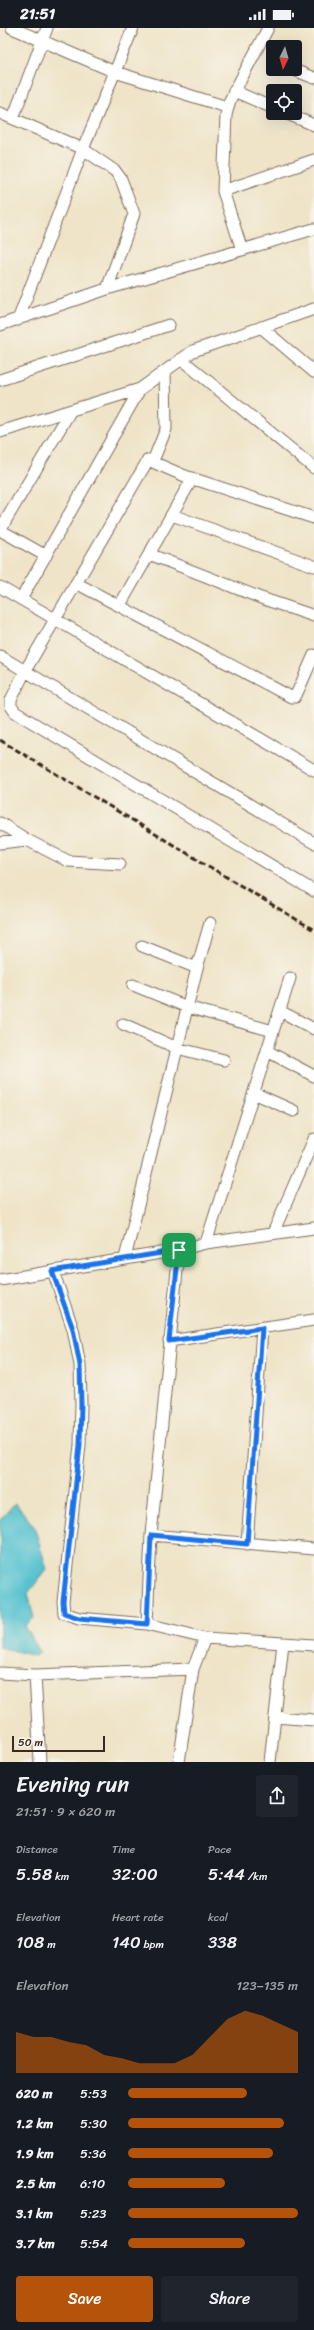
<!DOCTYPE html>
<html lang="en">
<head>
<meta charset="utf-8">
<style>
	:root { --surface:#171b24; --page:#20242c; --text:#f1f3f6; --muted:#9ea1a6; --accent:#b45309 }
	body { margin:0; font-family:Sriracha,sans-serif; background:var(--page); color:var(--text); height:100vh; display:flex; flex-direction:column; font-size:15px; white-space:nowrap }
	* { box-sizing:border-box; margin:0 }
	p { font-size:13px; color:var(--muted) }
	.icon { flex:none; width:22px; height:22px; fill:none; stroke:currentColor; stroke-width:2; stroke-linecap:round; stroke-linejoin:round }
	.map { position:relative; height:1734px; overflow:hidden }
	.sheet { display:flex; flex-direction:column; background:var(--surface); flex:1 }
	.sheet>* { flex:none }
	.needle { width:26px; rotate:185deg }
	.buttons { position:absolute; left:266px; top:12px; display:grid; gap:8px }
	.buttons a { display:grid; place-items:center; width:36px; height:36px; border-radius:4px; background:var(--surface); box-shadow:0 4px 16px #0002; font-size:20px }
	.scale { position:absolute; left:12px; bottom:10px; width:93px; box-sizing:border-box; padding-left:4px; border:2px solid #3b2a1e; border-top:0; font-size:11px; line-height:14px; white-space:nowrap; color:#3b2a1e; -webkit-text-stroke:3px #f7f3e8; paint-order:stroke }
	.pin { position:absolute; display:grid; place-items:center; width:34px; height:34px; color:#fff; margin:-17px; border-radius:8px; box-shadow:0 2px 6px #0006 }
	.round { display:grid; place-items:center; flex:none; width:42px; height:42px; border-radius:4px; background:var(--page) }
	.summary { display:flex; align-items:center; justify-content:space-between; height:68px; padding:0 16px }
	h1 { font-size:22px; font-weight:600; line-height:30px }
	.metrics { display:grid; grid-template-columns:repeat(3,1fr); gap:6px; height:68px; padding:4px 16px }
	.metrics div { display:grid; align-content:center }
	.metrics b { font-size:17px; font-weight:600 }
	.metrics small { font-size:11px; font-weight:400 }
	.metrics p { font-size:11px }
	.chart { height:112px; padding:8px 16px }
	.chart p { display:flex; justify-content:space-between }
	.chart svg { width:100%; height:72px; margin-top:4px; fill:var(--accent); opacity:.7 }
	.cta { display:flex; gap:8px; margin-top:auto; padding:8px 16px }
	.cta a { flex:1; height:46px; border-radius:4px; background:var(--accent); color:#fff; font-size:16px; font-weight:600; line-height:46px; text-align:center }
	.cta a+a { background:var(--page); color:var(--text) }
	ul { padding:0 16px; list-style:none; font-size:13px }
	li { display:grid; grid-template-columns:64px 48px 1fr; align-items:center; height:30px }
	li i { height:10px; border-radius:5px; background:var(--accent) }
	.status { display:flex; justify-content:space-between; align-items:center; height:28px; padding:0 20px; background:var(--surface); direction:ltr }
	.status svg { height:11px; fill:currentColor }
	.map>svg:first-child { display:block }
</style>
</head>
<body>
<div class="status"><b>21:51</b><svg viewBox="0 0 49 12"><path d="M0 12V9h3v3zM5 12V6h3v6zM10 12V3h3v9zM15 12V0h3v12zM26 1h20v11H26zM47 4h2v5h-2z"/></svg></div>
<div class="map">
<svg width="314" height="1734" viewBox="0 0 314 1734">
	<rect width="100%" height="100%" fill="#f7f3e8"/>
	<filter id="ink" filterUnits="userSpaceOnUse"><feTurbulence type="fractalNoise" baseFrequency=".025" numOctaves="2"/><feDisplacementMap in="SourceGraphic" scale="8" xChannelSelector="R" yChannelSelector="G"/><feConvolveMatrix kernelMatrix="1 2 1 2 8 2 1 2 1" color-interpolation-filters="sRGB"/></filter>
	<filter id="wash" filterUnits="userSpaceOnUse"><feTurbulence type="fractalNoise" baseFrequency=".012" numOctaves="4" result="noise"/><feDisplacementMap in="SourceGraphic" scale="16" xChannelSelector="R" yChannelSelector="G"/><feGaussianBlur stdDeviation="0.9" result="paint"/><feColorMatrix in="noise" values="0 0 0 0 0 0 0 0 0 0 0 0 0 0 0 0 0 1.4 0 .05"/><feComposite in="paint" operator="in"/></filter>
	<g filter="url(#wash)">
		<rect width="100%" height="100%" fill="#efe4c8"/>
		<path fill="#57c3d0" stroke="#497677" d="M15,1475L34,1498L47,1541L28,1565L34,1590L25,1598L40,1624L35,1628L0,1619V1492Z"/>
	</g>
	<g filter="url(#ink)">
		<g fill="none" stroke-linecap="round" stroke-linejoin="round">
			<defs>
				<path id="street" d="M12,0L115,44L227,79
					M294,42L314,50
					M234,63L273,80
					M0,85L83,121L115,143L121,151L134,186L107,261
					M285,85L314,97
					M13,90L47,0
					M223,163L314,132
					M242,222L223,163L226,87L230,72L268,0
					M18,292L83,121L133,0
					M0,297L107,261L314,201
					M261,299L314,344
					M181,331L314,440
					M0,352L169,297
					M0,404L140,361
					M153,433L166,401L165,343
					M172,487L314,538
					M314,490L185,448L148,432L25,643L11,672V678L15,684L314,863
					M0,502L71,382
					M0,502L46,528
					M149,526L261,570L314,588
					M76,555L291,669H295L297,665L314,627
					M0,559L314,742
					M21,571L140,361L193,323L314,281
					M120,577L192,451
					M0,628L314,815
					M0,795L27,812L68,833L120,836
					M0,815L27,812
					M142,918L197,940
					M133,957L187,979L273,1003
					M280,983L314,1001
					M123,996L177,1020L224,1032
					M267,1023L314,1048
					M254,1065L294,1083
					M273,1205L314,1111
					M206,1215L290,950
					M179,1222L151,1507L147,1596L205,1610
					M125,1230L197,940L210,895
					M53,1243L73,1301L80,1337L81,1376L80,1417L63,1574L64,1585L79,1590L147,1596
					M0,1252L179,1222L206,1215L314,1200
					M169,1313L314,1292
					M151,1507L314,1521
					M247,1516L262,1300
					M0,1645L35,1647L193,1641
					M35,1647L40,1734
					M275,1689L314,1692
					M179,1734L193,1641L205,1610L314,1617
					M270,1734L283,1615"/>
			</defs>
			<use href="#street" stroke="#7a6b5a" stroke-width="13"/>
			<use href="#street" stroke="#fff" stroke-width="11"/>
			<path stroke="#3b2a1e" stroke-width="3" stroke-dasharray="6 3" stroke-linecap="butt" d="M0,712L314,902"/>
		</g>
	</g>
	<g fill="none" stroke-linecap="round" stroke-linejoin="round" filter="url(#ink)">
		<defs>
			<path id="route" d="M179,1222L169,1313L262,1300L247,1516L151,1507L147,1596L79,1590L64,1585L63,1574L80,1417L81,1376L80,1337L73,1301L52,1243Z"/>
		</defs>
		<use href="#route" stroke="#fff" stroke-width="8"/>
		<use href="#route" stroke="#1a73e8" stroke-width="5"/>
	</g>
</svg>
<div class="buttons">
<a><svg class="needle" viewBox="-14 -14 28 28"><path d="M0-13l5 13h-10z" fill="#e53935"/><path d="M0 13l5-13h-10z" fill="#9ea1a6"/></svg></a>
<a><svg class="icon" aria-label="locate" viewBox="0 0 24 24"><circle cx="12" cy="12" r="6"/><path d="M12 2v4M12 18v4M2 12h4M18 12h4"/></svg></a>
</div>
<div class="scale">50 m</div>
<div class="pin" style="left:179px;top:1222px;background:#1e9e55"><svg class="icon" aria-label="arrive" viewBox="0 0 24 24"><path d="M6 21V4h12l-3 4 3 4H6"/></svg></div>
</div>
<section class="sheet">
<div class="summary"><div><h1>Evening run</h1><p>21:51 · 9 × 620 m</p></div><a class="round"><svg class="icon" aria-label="share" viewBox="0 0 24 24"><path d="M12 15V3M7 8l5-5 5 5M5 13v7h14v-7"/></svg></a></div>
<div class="metrics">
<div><p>Distance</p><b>5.58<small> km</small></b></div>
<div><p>Time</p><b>32:00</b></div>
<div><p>Pace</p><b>5:44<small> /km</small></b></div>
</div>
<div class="metrics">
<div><p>Elevation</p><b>108<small> m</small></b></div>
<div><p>Heart rate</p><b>140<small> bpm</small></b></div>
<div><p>kcal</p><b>338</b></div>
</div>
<div class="chart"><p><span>Elevation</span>123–135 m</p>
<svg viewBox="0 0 160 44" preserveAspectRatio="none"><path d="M0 44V19L10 22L20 22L30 25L40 27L50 33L60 35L70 38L80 38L90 38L100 33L110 22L120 11L130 6L140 9L150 14L160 19V44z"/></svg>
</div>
<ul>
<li><b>620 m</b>5:53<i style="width:70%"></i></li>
<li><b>1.2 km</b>5:30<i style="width:92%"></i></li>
<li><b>1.9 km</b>5:36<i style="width:85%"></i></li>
<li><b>2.5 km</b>6:10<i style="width:57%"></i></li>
<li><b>3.1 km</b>5:23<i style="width:100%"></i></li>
<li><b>3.7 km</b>5:54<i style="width:69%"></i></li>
</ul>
<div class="cta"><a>Save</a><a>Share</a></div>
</section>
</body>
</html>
